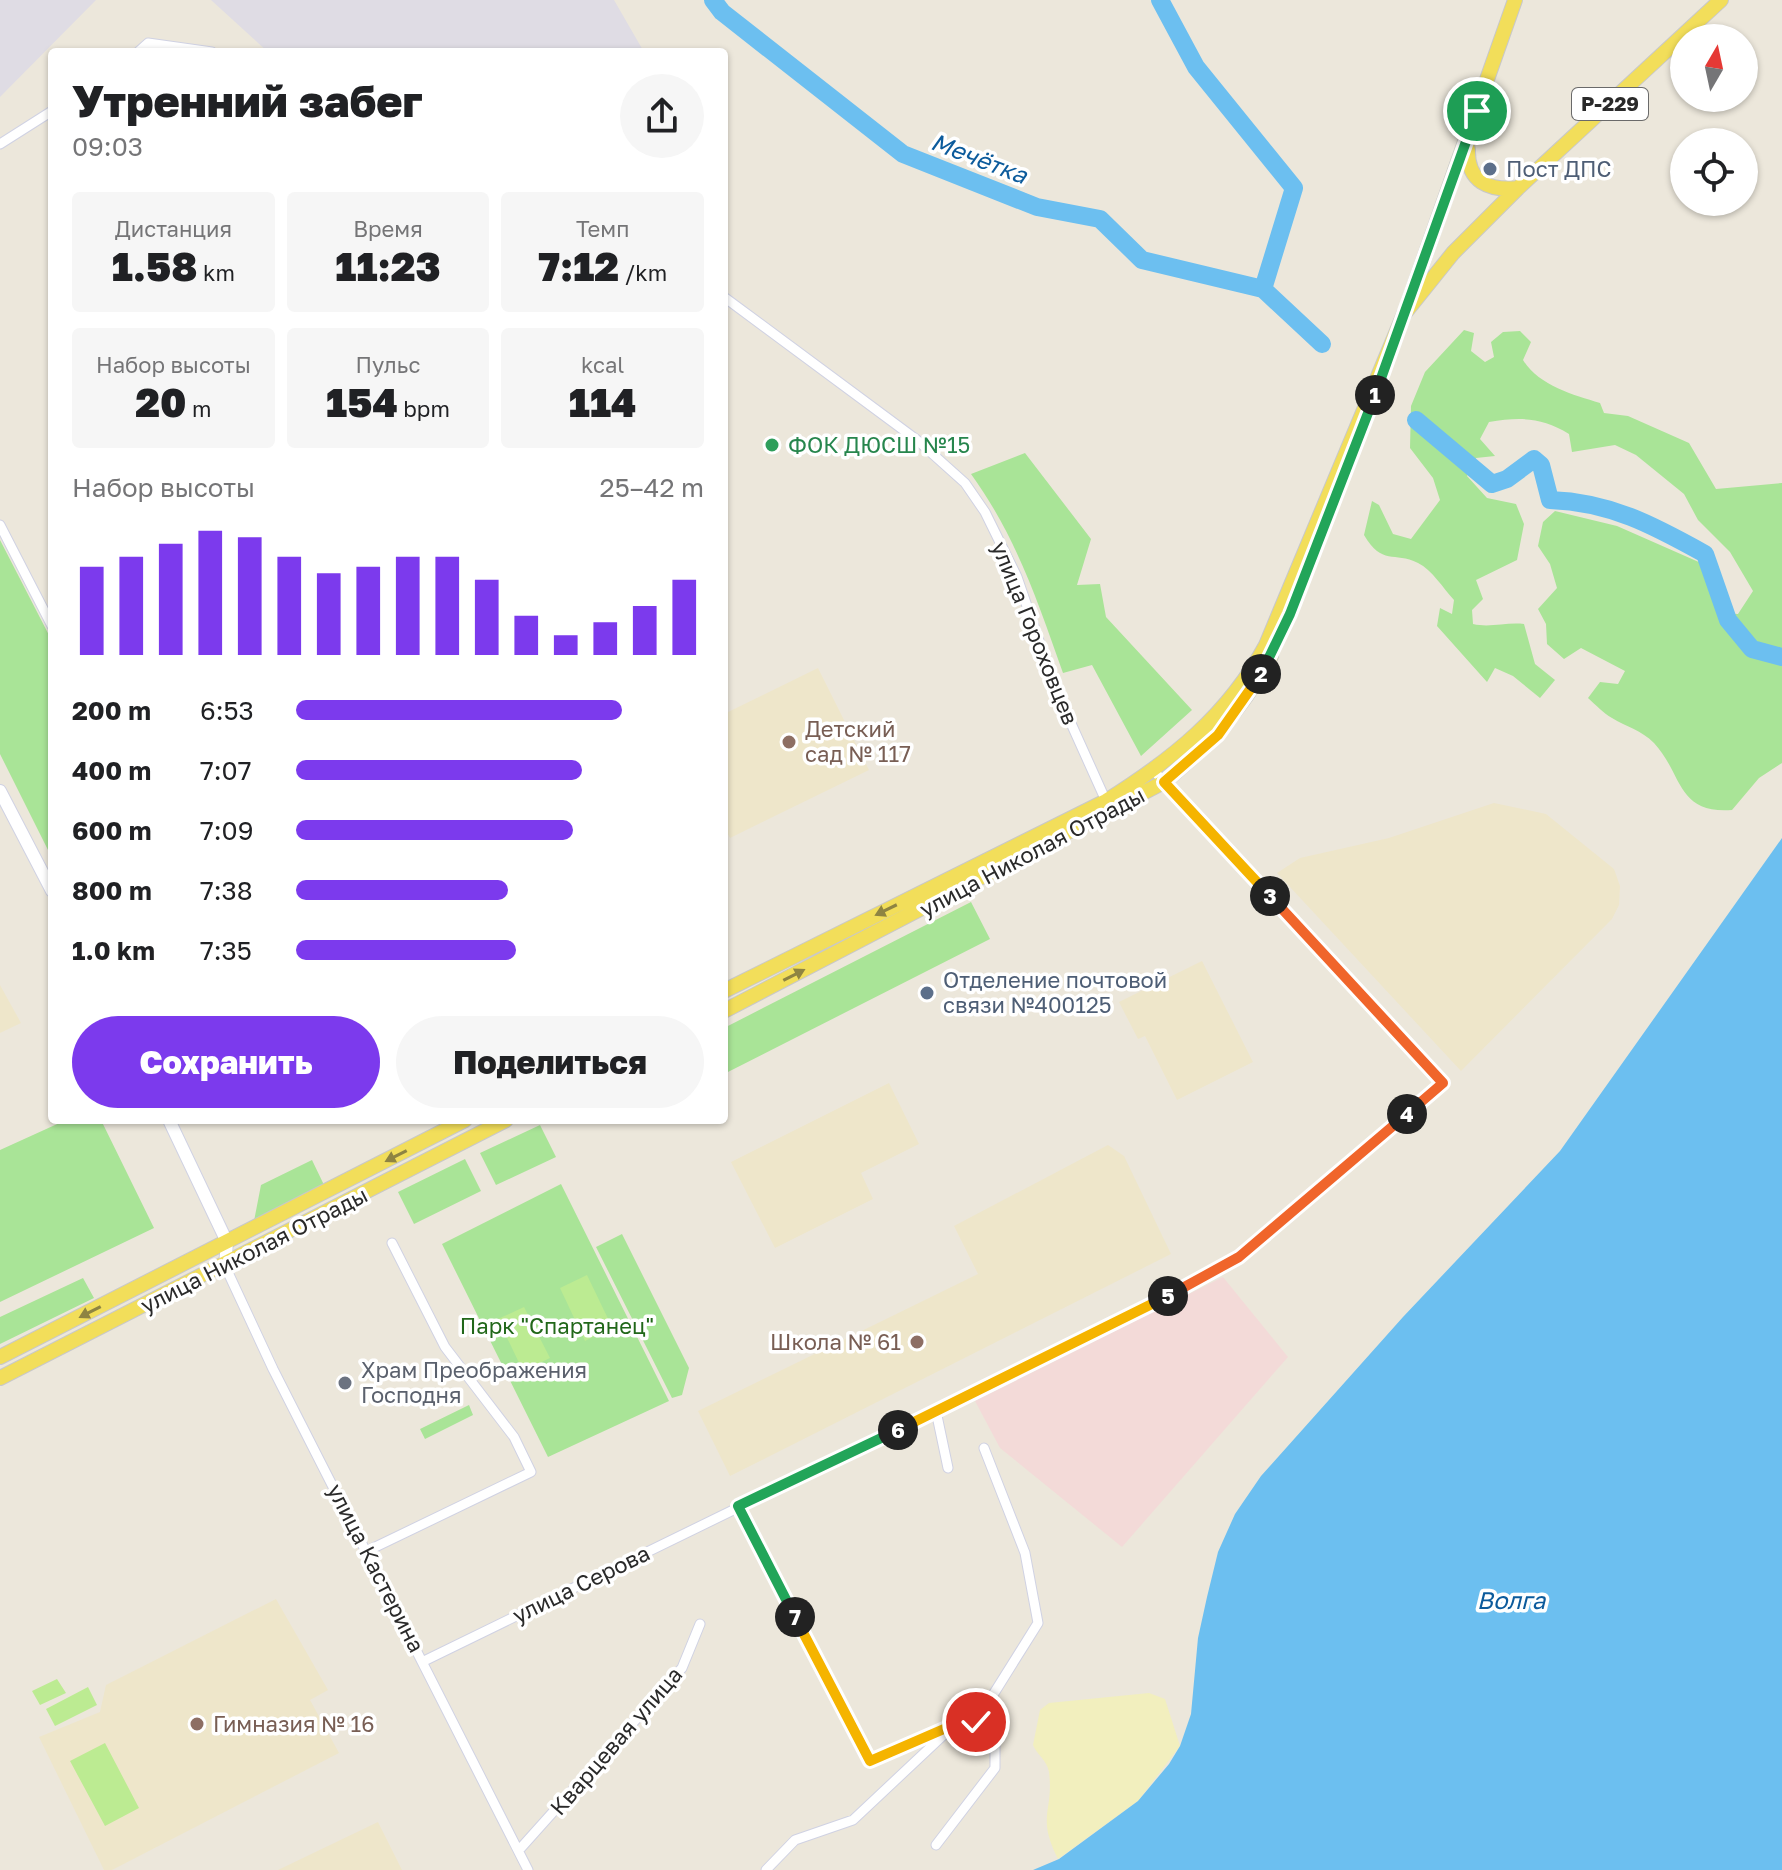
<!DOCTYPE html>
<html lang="ru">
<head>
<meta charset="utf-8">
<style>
	:root { --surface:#fff; --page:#f6f6f6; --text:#202124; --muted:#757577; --accent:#7c3aed }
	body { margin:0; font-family:"Golos Text",sans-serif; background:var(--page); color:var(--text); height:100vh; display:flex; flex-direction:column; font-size:30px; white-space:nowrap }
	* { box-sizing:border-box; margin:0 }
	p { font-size:26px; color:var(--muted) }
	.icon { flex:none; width:44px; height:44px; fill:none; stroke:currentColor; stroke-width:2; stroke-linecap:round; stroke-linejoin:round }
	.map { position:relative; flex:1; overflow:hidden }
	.sheet { position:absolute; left:48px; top:48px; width:680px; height:1076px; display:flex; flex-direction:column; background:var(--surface); border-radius:8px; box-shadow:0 2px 6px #0004 }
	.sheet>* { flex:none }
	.needle { width:52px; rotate:9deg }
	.controls { position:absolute; left:1670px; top:24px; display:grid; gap:16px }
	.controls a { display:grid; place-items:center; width:88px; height:88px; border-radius:50%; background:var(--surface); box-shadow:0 2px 6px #0004; font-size:40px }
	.pin { position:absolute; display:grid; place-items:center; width:68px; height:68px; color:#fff; margin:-34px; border:4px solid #fff; border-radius:50%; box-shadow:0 2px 8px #0007 }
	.km { position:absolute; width:40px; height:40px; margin:-20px; border-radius:50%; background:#222; color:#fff; font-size:22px; line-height:40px; text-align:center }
	.round { display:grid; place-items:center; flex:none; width:84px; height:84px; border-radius:42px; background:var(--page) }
	.overview { display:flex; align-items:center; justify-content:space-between; height:136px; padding:0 24px }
	h1 { font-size:44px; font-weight:800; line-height:60px }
	.figures { display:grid; grid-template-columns:repeat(3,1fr); gap:12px; height:136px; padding:8px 24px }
	.figures div { display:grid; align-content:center; border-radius:8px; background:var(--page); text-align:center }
	.figures b { font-size:40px; font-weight:800 }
	.figures small { font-size:22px; font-weight:400 }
	.figures p { font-size:22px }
	.chart { height:224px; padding:16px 24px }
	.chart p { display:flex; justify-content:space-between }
	.chart svg { width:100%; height:144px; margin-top:8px; stroke:var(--accent); stroke-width:6 }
	.cta { display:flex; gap:16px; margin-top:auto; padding:16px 24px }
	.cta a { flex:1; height:92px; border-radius:48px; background:var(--accent); color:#fff; font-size:32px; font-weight:800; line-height:92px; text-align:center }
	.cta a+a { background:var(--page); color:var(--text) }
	ul { padding:0 24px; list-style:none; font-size:26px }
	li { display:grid; grid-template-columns:128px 96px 1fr; align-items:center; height:60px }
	li i { height:20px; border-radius:10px; background:var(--accent) }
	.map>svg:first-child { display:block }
</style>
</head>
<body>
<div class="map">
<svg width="1782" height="1870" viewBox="0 0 1782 1870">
	<rect width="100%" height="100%" fill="#ece7db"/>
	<path fill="#dfdce4" d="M0,0H96L0,97Z
		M211,0H614L644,52H268Z"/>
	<path fill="#eee6ca" d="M818,668L869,770L730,838L724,826V714Z
		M1494,803L1546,814L1614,869L1620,886L1619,905L1612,919L1461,1071L1277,873L1300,858L1389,838Z
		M1202,961L1253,1062L1177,1100L1145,1036L1138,1039L1119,1002Z
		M0,985L21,1023L0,1033Z
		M889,1083L919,1144L861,1173L873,1199L775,1248L731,1162Z
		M1108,1145L1124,1156L1171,1254L730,1476L698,1411L978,1274L954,1226Z
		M276,1599L328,1690L310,1700L339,1753L112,1870H104L39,1737L100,1712L106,1685Z
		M378,1822L402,1870H278Z"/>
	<path fill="#f3dad8" d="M1223,1277L1288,1357L1122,1547L1000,1448L975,1401Z"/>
	<path fill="#a9e497" d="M1464,330L1474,333L1471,351L1485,362L1494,357L1491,342L1503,332L1520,331L1531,342L1523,360C1538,385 1573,395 1600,403L1604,413L1628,416L1689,443L1716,489L1782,483V763L1759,778L1732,810C1676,814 1683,774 1654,743C1641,730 1627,727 1612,718C1603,713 1596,705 1588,698L1600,682L1618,684L1625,671L1581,648L1564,659L1547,644L1546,624L1538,609L1557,588L1550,564L1538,546L1543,522L1555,511L1617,526L1701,563L1718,613L1738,614L1753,591L1730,552L1698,520L1684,494L1636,455L1615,445L1572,452L1569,434C1542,417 1520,417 1489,422L1480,439L1495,456L1476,458L1467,476L1487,498L1516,504L1524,524L1517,560L1476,580L1483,599L1472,610L1473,624C1490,628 1506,622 1524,624L1535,664L1555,680L1540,698L1513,676L1495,668L1487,682L1437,626L1440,608L1452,614L1454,600C1443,588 1432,570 1418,563C1394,551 1382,566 1364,535L1372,501L1379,505L1393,534L1411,539L1440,500L1433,478L1410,448L1411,406L1425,372Z
		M1025,453L1091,539L1077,585L1100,584L1106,617L1192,710L1141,756L1092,665L1063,673C1038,602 1016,536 971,474Z
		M0,540L52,641V858L0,754Z
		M971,902L990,939L724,1074V1028Z
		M66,1120H101L154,1228L0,1302V1150Z
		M540,1125L556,1157L496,1185L480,1153Z
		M465,1159L481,1191L414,1224L398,1192Z
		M312,1160L324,1185L254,1221L261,1185Z
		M561,1184L669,1401L548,1457L442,1244Z
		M622,1234L689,1368L682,1395L672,1398L596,1247Z
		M83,1278L94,1298L0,1344V1317Z
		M469,1405L473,1415L425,1439L420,1429Z"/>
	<path fill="#f2efbe" d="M1149,1693L1165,1699L1180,1746L1138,1801L1058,1859C1036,1815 1054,1812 1049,1772C1047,1760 1037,1755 1033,1745L1040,1710L1049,1703Z"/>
	<path fill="#bceb92" d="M587,1275L612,1327L585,1341L560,1288Z
		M524,1307L550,1358L523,1371L498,1319Z
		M57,1679L66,1693L40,1705L32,1691Z
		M88,1687L97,1705L55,1726L46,1709Z
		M105,1743L139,1808L105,1826L70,1761Z"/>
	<path fill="#6cbff0" d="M1782,838V1870H1033L1059,1859L1138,1801L1169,1764L1180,1746L1191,1714L1198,1638L1207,1597L1218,1552L1235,1514L1261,1476L1403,1317L1560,1151Z"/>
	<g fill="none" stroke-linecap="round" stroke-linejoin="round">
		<path stroke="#6cbff0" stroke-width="18" d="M713,0L722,12L903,154L1037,207L1100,219L1142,260L1263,289L1322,344
			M1160,0L1196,67L1294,188L1263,289
			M1416,420L1492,484L1507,479L1534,459L1541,465L1550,500C1610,502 1653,525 1705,554L1728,620L1752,649L1782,657"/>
		<defs>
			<path id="minor" d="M138,52L148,43L212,52
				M0,144L52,111
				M724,297L917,440L965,483L985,512L1017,577L1056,690L1106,801
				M0,525L52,626
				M225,1266L273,1369L528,1870
				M936,1411L948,1468
				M738,1506L870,1761L952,1727
				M367,1551L531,1472L514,1437L445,1347L392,1243
				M424,1661L936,1411L1239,1257L1443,1083L1154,771
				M976,1722L1038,1623L1025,1553L984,1448
				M936,1845L995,1768V1743L976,1722
				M519,1850L682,1668L700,1624
				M766,1870L795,1840L853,1820L952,1727L967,1719L976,1722"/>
			<path id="tertiary" d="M0,791L52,891
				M169,1120L227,1242L225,1266"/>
			<path id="primary" d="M1468,149C1467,182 1489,191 1518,188
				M1409,301L1515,0
				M724,991L1106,801C1173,759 1228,715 1266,645L1404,314L1453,253L1518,188L1721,0
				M724,1011L1164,782C1209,745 1243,708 1271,656
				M0,1357L465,1120
				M0,1378L506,1120"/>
		</defs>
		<use href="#minor" stroke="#d0d2e3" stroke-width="11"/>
		<use href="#tertiary" stroke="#d0d2e3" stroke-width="14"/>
		<use href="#primary" stroke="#c8c8c8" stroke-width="16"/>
		<use href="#minor" stroke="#fff" stroke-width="9"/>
		<use href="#tertiary" stroke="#fff" stroke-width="12"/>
		<use href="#primary" stroke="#f2de5a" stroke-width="14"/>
	</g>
	<defs><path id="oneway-solid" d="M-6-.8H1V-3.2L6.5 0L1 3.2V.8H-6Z" transform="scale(2)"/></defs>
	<g fill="#8e8442">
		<use href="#oneway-solid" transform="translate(886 910) rotate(154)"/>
		<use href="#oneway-solid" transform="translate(794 975) rotate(-27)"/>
		<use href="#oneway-solid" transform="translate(396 1156) rotate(153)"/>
		<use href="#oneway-solid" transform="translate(90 1312) rotate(153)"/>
	</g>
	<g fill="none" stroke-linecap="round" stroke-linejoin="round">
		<defs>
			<path id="split-1" d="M1375,395L1477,111"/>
			<path id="split-2" d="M1261,674L1290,614L1375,395"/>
			<path id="split-3" d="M1261,674L1218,735L1164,782L1270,896"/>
			<path id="split-4" d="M1270,896L1443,1083L1407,1114"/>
			<path id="split-5" d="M1168,1296L1239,1257L1407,1114"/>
			<path id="split-6" d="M898,1430L1168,1296"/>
			<path id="split-7" d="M795,1617L738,1506L898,1430"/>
			<path id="split-8" d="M795,1617L870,1761L967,1719L976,1722"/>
		</defs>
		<use href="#split-1" stroke="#fff" stroke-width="16"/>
		<use href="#split-2" stroke="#fff" stroke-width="16"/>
		<use href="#split-3" stroke="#fff" stroke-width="16"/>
		<use href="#split-4" stroke="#fff" stroke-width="16"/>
		<use href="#split-5" stroke="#fff" stroke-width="16"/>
		<use href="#split-6" stroke="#fff" stroke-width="16"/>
		<use href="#split-7" stroke="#fff" stroke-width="16"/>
		<use href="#split-8" stroke="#fff" stroke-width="16"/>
		<use href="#split-1" stroke="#22a559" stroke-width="10"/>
		<use href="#split-2" stroke="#22a559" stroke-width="10"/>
		<use href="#split-3" stroke="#f5b400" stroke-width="10"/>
		<use href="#split-4" stroke="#f0652b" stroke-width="10"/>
		<use href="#split-5" stroke="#f0652b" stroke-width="10"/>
		<use href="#split-6" stroke="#f5b400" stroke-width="10"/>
		<use href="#split-7" stroke="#22a559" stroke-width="10"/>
		<use href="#split-8" stroke="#f5b400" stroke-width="10"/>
	</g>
	<g fill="#5c6f8a" stroke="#fff" stroke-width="3">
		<circle cx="1490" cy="169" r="8"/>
		<circle cx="927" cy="993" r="8"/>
	</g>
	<circle fill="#2e9e5b" stroke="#fff" stroke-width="3" cx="772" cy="445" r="8"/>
	<g fill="#8d6e63" stroke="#fff" stroke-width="3">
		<circle cx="789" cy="742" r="8"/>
		<circle cx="917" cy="1342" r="8"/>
		<circle cx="197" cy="1724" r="8"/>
	</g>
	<circle fill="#6b7280" stroke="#fff" stroke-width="3" cx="345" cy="1383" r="8"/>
	<g text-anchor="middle" stroke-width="7" stroke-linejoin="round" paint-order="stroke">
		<rect fill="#fff" stroke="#6a6a6a" stroke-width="2" x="1572" y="88" width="76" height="32" rx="6"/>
		<g font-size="20" font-weight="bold" fill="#2a2a2a">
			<text x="1610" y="111">Р-229</text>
		</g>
		<g font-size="22" fill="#4e5e75" stroke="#fff" text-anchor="start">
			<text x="1506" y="177">Пост ДПС</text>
			<text x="943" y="988">Отделение почтовой<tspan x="943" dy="25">связи №400125</tspan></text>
		</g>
		<g font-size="22" fill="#27864d" stroke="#fff" text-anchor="start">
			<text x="788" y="453">ФОК ДЮСШ №15</text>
		</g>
		<g font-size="22" fill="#2a2a2a" stroke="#fff">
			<text transform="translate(1035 633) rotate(68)" y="8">улица Гороховцев</text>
			<text transform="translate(1032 852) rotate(-28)" y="8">улица Николая Отрады</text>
			<text transform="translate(254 1250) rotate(-27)" y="8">улица Николая Отрады</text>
			<text transform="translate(376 1568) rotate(63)" y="8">улица Кастерина</text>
			<text transform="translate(581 1584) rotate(-26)" y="8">улица Серова</text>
			<text transform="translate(616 1741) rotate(-49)" y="8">Кварцевая улица</text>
		</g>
		<g font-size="22" fill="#785e54" stroke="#fff" text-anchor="start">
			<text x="805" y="737">Детский<tspan x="805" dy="25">сад № 117</tspan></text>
			<text x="901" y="1350" text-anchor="end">Школа № 61</text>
			<text x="213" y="1732">Гимназия № 16</text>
		</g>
		<g font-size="22" fill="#216719" stroke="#fff">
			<text x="557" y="1334">Парк "Спартанец"</text>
		</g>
		<g font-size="22" fill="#5b616d" stroke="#fff" text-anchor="start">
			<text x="361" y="1378">Храм Преображения<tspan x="361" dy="25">Господня</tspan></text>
		</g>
		<g font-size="24" font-style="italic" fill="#0c5b9c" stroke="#fff">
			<text transform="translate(979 159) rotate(21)" y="8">Мечётка</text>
			<text x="1511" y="1609">Волга</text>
		</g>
	</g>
</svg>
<div class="controls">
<a><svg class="needle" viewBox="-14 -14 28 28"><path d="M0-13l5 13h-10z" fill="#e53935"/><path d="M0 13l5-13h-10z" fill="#757577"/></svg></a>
<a><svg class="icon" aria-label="locate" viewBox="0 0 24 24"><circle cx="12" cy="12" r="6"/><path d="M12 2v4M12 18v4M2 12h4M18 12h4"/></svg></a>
</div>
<div class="pin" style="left:1477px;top:111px;background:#1e9e55"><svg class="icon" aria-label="arrive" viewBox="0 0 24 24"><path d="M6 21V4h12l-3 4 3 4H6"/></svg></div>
<div class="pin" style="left:976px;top:1722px;background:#d93025"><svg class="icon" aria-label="check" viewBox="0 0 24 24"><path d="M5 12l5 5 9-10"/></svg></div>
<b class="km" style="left:1375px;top:395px">1</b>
<b class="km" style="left:1261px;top:674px">2</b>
<b class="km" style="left:1270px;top:896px">3</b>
<b class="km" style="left:1407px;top:1114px">4</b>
<b class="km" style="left:1168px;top:1296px">5</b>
<b class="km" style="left:898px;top:1430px">6</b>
<b class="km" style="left:795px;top:1617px">7</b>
<section class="sheet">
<div class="overview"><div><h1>Утренний забег</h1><p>09:03</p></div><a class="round"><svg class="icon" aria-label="share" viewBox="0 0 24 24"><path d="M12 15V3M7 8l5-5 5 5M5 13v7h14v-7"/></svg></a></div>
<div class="figures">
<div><p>Дистанция</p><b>1.58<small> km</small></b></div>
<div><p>Время</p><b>11:23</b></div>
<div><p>Темп</p><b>7:12<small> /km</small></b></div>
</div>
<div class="figures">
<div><p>Набор высоты</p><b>20<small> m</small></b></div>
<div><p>Пульс</p><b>154<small> bpm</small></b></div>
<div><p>kcal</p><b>114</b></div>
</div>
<div class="chart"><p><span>Набор высоты</span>25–42 m</p>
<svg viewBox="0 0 160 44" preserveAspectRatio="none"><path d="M5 44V17M15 44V14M25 44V10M35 44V6M45 44V8M55 44V14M65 44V19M75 44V17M85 44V14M95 44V14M105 44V21M115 44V32M125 44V38M135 44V34M145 44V29M155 44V21"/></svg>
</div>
<ul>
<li><b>200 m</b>6:53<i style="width:80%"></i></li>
<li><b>400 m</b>7:07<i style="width:70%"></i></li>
<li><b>600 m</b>7:09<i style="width:68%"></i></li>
<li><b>800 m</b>7:38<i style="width:52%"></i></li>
<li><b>1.0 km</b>7:35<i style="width:54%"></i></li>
</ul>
<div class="cta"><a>Сохранить</a><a>Поделиться</a></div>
</section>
</div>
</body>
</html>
